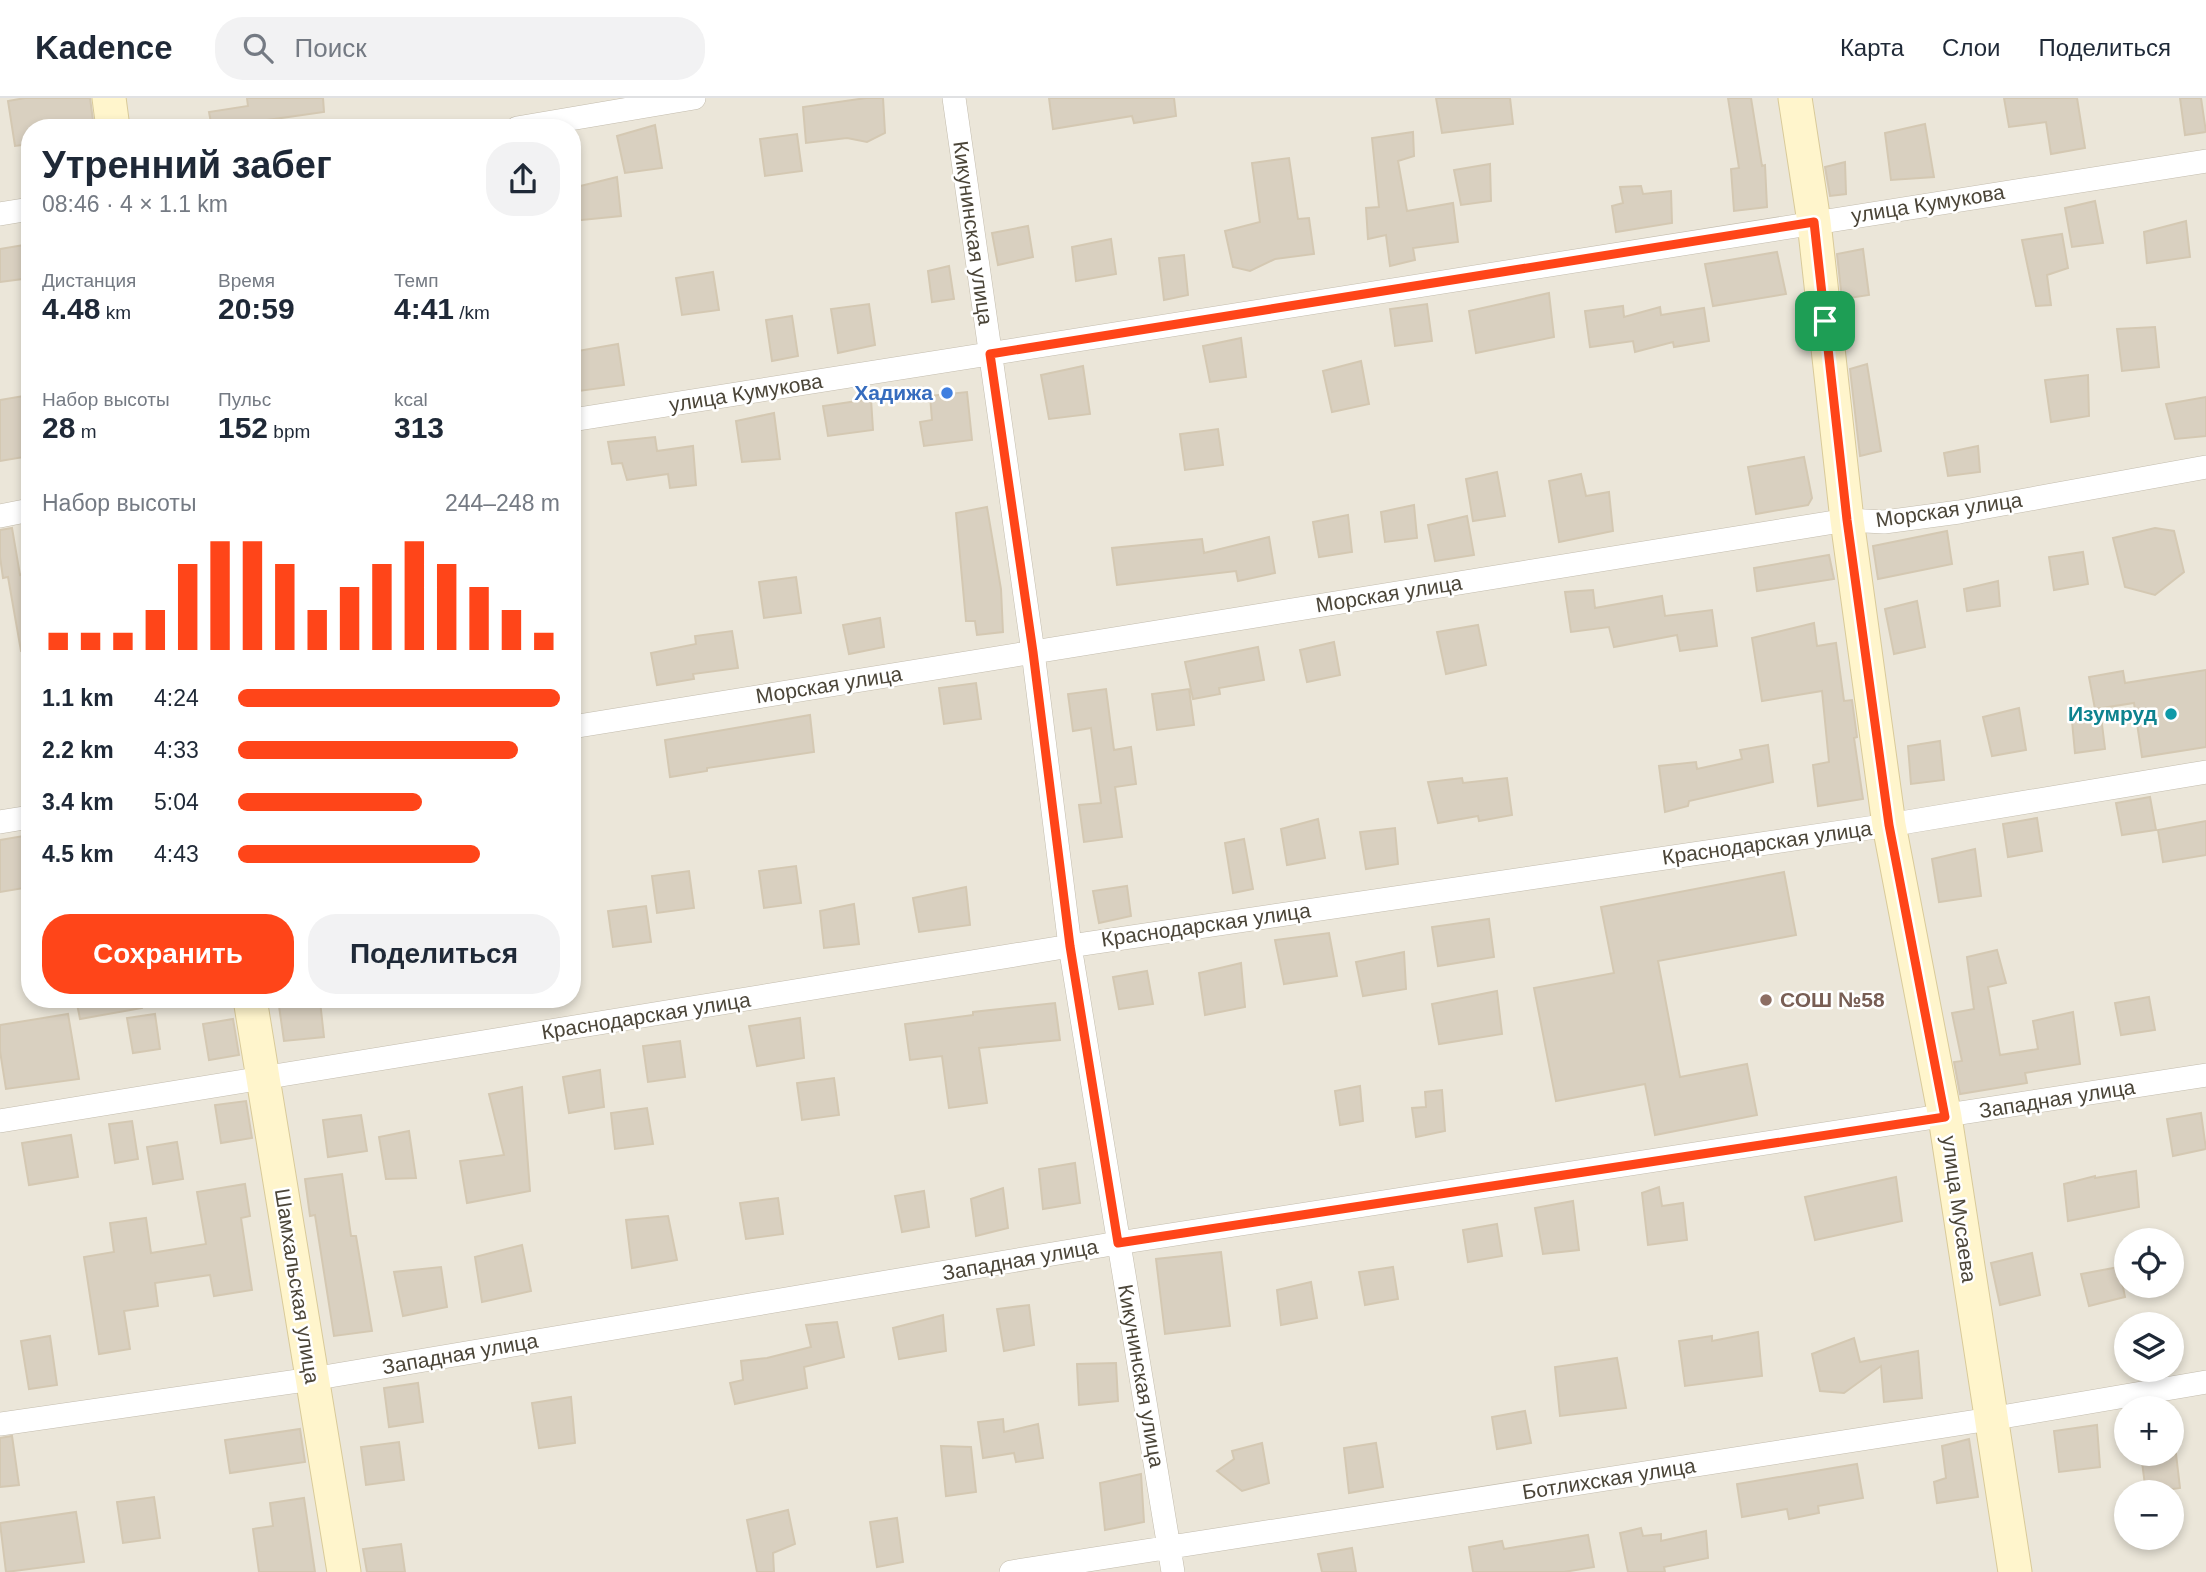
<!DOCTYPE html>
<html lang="ru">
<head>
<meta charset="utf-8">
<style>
	:root { --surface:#fff; --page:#f2f2f3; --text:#1f2937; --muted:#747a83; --line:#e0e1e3; --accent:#ff4519 }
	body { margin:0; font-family:Arial,sans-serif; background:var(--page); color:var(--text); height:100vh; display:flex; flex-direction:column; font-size:26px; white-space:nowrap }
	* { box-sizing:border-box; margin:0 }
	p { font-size:23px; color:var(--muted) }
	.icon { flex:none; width:38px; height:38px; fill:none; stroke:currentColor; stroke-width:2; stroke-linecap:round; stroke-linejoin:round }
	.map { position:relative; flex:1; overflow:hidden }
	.sheet { position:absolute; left:21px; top:21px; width:560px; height:889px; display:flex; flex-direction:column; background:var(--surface); border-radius:28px; box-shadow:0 4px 10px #0003 }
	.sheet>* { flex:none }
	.tools { position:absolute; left:2114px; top:1130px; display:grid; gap:14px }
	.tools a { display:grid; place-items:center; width:70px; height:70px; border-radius:50%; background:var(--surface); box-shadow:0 4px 10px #0003; font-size:35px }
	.pin { position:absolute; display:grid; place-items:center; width:60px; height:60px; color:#fff; margin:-30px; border-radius:14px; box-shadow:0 4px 10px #0006 }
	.round { display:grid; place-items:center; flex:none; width:74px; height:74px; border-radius:28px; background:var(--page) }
	.head { display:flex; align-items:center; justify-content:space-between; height:119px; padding:0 21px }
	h1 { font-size:38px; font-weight:700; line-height:52px }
	.stats { display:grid; grid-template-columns:repeat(3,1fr); gap:10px; height:119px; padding:7px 21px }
	.stats div { display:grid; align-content:center }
	.stats b { font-size:30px; font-weight:700 }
	.stats small { font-size:19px; font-weight:400 }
	.stats p { font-size:19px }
	.chart { height:196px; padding:14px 21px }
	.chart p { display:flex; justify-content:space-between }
	.chart svg { width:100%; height:126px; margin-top:7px; stroke:var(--accent); stroke-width:6 }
	.cta { display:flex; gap:14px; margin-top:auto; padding:14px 21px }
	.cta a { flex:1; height:80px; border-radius:28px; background:var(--accent); color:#fff; font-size:28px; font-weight:700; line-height:80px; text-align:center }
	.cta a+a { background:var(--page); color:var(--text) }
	ul { padding:0 21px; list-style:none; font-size:23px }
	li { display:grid; grid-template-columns:112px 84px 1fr; align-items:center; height:52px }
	li i { height:18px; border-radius:9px; background:var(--accent) }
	header { display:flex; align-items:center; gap:42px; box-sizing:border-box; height:98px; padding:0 35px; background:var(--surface); border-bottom:2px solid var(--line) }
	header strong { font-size:33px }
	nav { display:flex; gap:38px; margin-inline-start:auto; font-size:24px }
	.search { width:490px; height:63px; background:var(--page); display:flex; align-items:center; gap:18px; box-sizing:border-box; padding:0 24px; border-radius:28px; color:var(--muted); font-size:26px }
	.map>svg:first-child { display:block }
</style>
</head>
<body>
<header>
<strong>Kadence</strong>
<div class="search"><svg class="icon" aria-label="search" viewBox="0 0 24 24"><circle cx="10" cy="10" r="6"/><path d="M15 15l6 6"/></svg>Поиск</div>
<nav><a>Карта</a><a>Слои</a><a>Поделиться</a></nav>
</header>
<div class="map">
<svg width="2206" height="1474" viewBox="0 0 2206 1474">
	<rect width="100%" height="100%" fill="#f6f3eb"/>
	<path fill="#ebe6d9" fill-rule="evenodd" d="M0,0H2206V1474H0ZM30,30H572V901H30ZM2126,1143H2172V1188H2126ZM2126,1227H2172V1272H2126ZM2126,1311H2172V1356H2126ZM2126,1395H2172V1440H2126Z"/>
	<path fill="#d9d0c0" stroke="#d4c8b2" stroke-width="2" d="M25,0H90L94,30H30V46L15,48L8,3Z
		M247,0H323L324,14L246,25L247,30H212L209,14L248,8Z
		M866,0H883L885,35L867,44L847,40L806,45L803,9Z
		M1049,0H1174L1176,18L1134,25L1132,18L1053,31Z
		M1436,0H1510L1513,26L1442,35Z
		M1728,0H1751L1762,68L1765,67L1767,109L1734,113L1731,71L1739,70Z
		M2004,0H2077L2085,50L2051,56L2046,24L2009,29Z
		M2180,0H2201L2206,34L2185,37Z
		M1925,26L1934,79L1891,82L1885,35Z
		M655,27L662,70L625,75L617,38Z
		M1413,34L1414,58L1398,63L1407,113L1453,105L1458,144L1413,150L1415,162L1390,168L1386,137L1368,141L1366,110L1379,109L1372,40Z
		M797,36L802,73L765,78L760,41Z
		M1289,60L1298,121L1309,120L1314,156L1275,161L1250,173L1233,169L1225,133L1260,124L1252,65Z
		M1845,64L1846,96L1830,98L1825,69Z
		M1490,66L1491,103L1461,107L1454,72Z
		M617,79L621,118L572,123V90Z
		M1641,88L1643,96L1671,93L1672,125L1616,134L1612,108L1623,105L1620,89Z
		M2095,103L2103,145L2072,149L2065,110Z
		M2186,123L2190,159L2147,165L2144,134Z
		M1028,128L1033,159L998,167L992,135Z
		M2062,136L2068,170L2047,177L2051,207L2036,208L2022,142Z
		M1111,141L1116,176L1076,183L1072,149Z
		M30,146V180L0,184V151Z
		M1863,151L1869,197L1842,201L1837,156Z
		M1777,154L1786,196L1713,208L1705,166Z
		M1184,157L1188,197L1164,202L1159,160Z
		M949,168L954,201L932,204L928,173Z
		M713,174L719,212L682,217L676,180Z
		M1549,195L1554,239L1476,255L1469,213Z
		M869,206L875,247L838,255L831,211Z
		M1427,206L1432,243L1395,248L1390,211Z
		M1623,208L1624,219L1660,209L1661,217L1704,210L1709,243L1674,249L1673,244L1635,254L1633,243L1590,249L1585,213Z
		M792,218L798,258L772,263L766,222Z
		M2155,229L2159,269L2122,273L2117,231Z
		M1241,240L1246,279L1210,284L1203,248Z
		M618,246L624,287L579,293L572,254Z
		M1361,263L1369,306L1332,314L1323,273Z
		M1867,266L1881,353L1860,358L1850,271Z
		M1083,268L1090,316L1049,321L1041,277Z
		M2088,277L2089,318L2051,324L2045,282Z
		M967,294L972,342L924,348L920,324L932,322L930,298Z
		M30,297V358L0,363V302Z
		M2206,299V338L2175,341L2166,306Z
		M871,301L873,332L828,338L823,308Z
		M774,315L780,361L742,364L736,323Z
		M1218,331L1223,367L1185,372L1180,336Z
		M655,339L657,353L693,348L696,387L670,390L668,376L627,382L622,365L612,366L608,344Z
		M1978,348L1980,374L1948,378L1944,355Z
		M1804,359L1812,400L1808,407L1756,416L1748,369Z
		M1497,374L1505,418L1473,423L1466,381Z
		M1581,376L1586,398L1609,394L1613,433L1559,444L1549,383Z
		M1414,407L1417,440L1385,444L1381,414Z
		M987,409L1001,491L1003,534L977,537L975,523H966L956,415Z
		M1348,417L1352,454L1319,459L1313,424Z
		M1467,418L1474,457L1435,463L1428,427Z
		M12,430L20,477L30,475V552L21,553L8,479L3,480L0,459V432Z
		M2155,430L2174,433L2184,474L2155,497L2125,489L2113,440Z
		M1947,433L1952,466L1878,481L1873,448Z
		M1269,439L1275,475L1238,483L1236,473L1117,487L1112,450L1202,441L1204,455Z
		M2083,454L2088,486L2054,492L2049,459Z
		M1829,457L1834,481L1757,493L1754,470Z
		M796,479L801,515L764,520L759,484Z
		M1998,483L2000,508L1967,513L1964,491Z
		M1593,492L1595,510L1662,498L1665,518L1712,512L1717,548L1680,553L1677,537L1614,549L1609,529L1571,534L1565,494Z
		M1917,503L1925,549L1894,556L1885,511Z
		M880,520L884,549L849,556L843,527Z
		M1814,525L1817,548L1836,545L1844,603L1852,602L1857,639L1854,640L1863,701L1818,708L1813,667L1829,664L1822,593L1762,603L1752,540Z
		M1478,527L1486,567L1446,576L1437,534Z
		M732,533L738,570L693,576L694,581L657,587L651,555L696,546L695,538Z
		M1334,544L1340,577L1307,584L1300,552Z
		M1258,549L1264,582L1219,590L1220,596L1193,601L1185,564Z
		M2206,572V649L2142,659L2134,605L2095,611L2089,579L2123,573L2125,585Z
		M976,585L981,621L944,626L939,590Z
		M1106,591L1114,652L1131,649L1136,686L1115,689L1122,739L1084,744L1079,707L1101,705L1091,630L1073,633L1068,596Z
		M1189,591L1194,627L1157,632L1152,596Z
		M2019,610L2026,652L1992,658L1983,619Z
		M810,617L814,654L707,670V673L670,679L665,642Z
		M2101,618L2105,651L2075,655L2072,623Z
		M1940,643L1944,682L1911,686L1908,648Z
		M1768,647L1773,684L1689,703L1688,708L1665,714L1659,668L1696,664L1697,671L1742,661L1740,652Z
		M1462,680L1463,685L1507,680L1512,717L1479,723L1478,718L1438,725L1428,684Z
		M2150,699L2156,732L2122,737L2116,705Z
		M2037,720L2042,753L2008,759L2003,726Z
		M1318,721L1325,760L1287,767L1281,731Z
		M2206,723V757L2163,764L2158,732Z
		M1395,730L1398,766L1366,771L1360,734Z
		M30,737V789L0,794V742Z
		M1244,741L1253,791L1233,795L1225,745Z
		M1975,751L1981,798L1939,804L1932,761Z
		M796,768L801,805L764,810L759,773Z
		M689,773L694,810L657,815L652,778Z
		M1784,774L1796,837L1658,863L1680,979L1747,966L1757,1017L1655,1037L1645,986L1556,1003L1534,890L1614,875L1601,809Z
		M1127,788L1131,818L1099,825L1093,793Z
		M966,789L970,827L919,834L913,800Z
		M854,806L859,846L824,850L820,813Z
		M646,808L651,844L613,849L608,813Z
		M1489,821L1494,859L1438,868L1432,829Z
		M1329,835L1337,878L1284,886L1275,842Z
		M1997,852L2006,885L1988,889L2000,957L2038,951L2033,923L2073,914L2080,966L2025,975L2027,985L1960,996L1954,964L1962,963L1952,915L1974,911L1967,859Z
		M1404,854L1406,891L1363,898L1356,864Z
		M1241,865L1245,909L1205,917L1199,875Z
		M1147,873L1153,906L1119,911L1113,879Z
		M1497,893L1502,936L1439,946L1432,906Z
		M2149,899L2155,932L2121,937L2115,905Z
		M76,901H141L142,910L80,921Z
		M320,903L324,939L284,943L279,908Z
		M1055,905L1060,942L979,950L987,1005L949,1010L942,958L910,962L905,926L973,917V914Z
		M68,916L79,981L6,991L0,953V927Z
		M155,916L160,951L133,955L127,920Z
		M800,920L804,960L757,968L749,928Z
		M233,921L239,957L209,962L203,926Z
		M680,943L685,979L648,984L643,948Z
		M600,972L604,1009L569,1015L563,979Z
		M834,980L839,1017L802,1022L797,985Z
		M1360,988L1363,1023L1340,1027L1335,993Z
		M522,989L530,1093L467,1105L460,1063L504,1057L489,996Z
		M1442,992L1445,1033L1416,1039L1412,1010L1426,1009L1425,994Z
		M246,1003L252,1040L221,1045L215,1007Z
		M647,1010L653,1046L615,1051L611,1015Z
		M2201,1015L2206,1051L2173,1058L2167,1021Z
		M361,1017L367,1053L328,1059L323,1022Z
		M132,1023L138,1061L115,1065L109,1026Z
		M409,1033L416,1080L386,1081L379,1039Z
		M71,1037L78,1079L29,1087L22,1045Z
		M177,1044L183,1081L153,1086L147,1049Z
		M1075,1065L1080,1105L1043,1111L1039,1071Z
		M2136,1073L2139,1109L2068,1123L2064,1086L2095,1078V1080Z
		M342,1076L351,1138H356L372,1233L334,1238L315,1117L310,1118L305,1081Z
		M1896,1079L1902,1123L1815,1142L1805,1099Z
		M245,1086L250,1118L241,1120L252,1192L214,1198L210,1177L155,1185L158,1208L124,1213L130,1251L99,1256L84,1159L114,1154L110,1125L146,1120L151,1155L206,1146L197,1094Z
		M1659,1089L1662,1108L1683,1105L1687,1142L1648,1147L1642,1095Z
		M1003,1090L1008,1130L976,1138L971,1101Z
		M924,1093L929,1129L902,1134L895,1098Z
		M778,1100L783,1136L746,1141L740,1105Z
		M1573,1103L1579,1152L1543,1156L1535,1110Z
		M668,1118L677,1162L632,1170L626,1122Z
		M1497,1126L1502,1158L1468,1164L1463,1132Z
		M522,1147L531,1193L482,1204L475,1159Z
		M1221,1154L1230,1228L1165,1236L1156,1161Z
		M2032,1155L2040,1197L2000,1207L1991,1165Z
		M441,1169L447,1209L403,1218L394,1174Z
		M1393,1169L1398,1201L1365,1207L1359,1174Z
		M2119,1169L2125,1199L2089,1208L2081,1176Z
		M1311,1184L1317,1220L1281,1227L1277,1192Z
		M1029,1207L1034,1247L1004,1253L997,1211Z
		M943,1217L946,1253L899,1261L893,1230Z
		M837,1224L844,1259L804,1269L807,1290L735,1306L730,1285L743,1282L741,1263L767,1260L811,1249L806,1227Z
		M1758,1234L1762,1278L1685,1288L1679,1243L1712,1238V1243Z
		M50,1238L57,1287L29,1291L21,1243Z
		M1854,1240L1860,1264L1918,1253L1922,1300L1884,1304L1881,1268L1844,1295L1820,1293L1812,1256Z
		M1617,1260L1626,1310L1560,1318L1555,1269Z
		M1116,1265L1118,1303L1079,1307L1077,1266Z
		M418,1285L423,1324L389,1329L384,1290Z
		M571,1299L575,1345L539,1350L532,1305Z
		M1525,1313L1531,1345L1497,1351L1492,1319Z
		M1003,1321L1004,1334L1038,1326L1043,1360L1016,1364L1014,1355L983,1360L978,1324Z
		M2097,1327L2100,1369L2059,1374L2054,1333Z
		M300,1331L305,1364L230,1375L225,1342Z
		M12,1338L19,1387L0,1389V1340Z
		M1969,1341L1978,1399L1937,1405L1934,1384L1946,1380L1942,1348Z
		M399,1344L404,1382L366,1387L361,1349Z
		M1262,1345L1269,1385L1242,1393L1217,1373L1234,1361L1232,1353Z
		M1376,1345L1383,1389L1349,1395L1344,1350Z
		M941,1348L971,1349L976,1394L946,1398Z
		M2141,1356H2176L2180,1390L2146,1395Z
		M1857,1366L1863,1400L1818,1408L1819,1415L1789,1421L1787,1411L1742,1419L1737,1386Z
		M1141,1376L1144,1424L1105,1432L1100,1385Z
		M154,1399L160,1440L123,1445L117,1404Z
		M304,1400L315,1474H259L253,1431L273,1428L270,1405Z
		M788,1412L795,1446L773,1455L774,1474H757L747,1422Z
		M76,1414L84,1464L6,1474L0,1425Z
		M897,1420L903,1464L877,1469L870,1424Z
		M1641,1430L1643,1438L1661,1436V1443L1706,1433L1708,1460L1664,1469L1665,1474H1628L1620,1435Z
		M1588,1437L1594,1469L1564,1474H1473L1469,1449L1502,1443L1504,1451Z
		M401,1446L405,1474H367L363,1451Z
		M1352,1450L1356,1474H1322L1318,1456Z"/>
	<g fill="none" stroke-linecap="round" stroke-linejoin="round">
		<defs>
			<path id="street" d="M954,0L1033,554L1070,848L1173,1474
				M517,30L694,0
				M0,116L30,111
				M572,322L2206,63
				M0,418L30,412
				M572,629L1847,422L1884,424L1959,414L2206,369
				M0,724L30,719
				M0,1023L1070,848L1889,727L2206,674
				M0,1326L312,1281L1118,1145L2206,977
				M1011,1474L1990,1321L2206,1284"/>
			<path id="secondary" d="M109,0L113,30
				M1795,0L1814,124L1847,422L1889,727L1945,1019L2015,1474
				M250,901L344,1474"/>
		</defs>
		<use href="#street" stroke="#c3bcad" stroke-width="24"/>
		<use href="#secondary" stroke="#d9ca99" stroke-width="35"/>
		<use href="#street" stroke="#fff" stroke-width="23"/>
		<use href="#secondary" stroke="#fff5cc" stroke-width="33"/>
	</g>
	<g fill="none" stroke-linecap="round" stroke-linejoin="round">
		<defs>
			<path id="route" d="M1814,124L1847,422L1889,727L1945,1019L1118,1145L1070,848L1033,554L990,256Z"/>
		</defs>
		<use href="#route" stroke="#fff" stroke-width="14"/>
		<use href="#route" stroke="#ff4519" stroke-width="9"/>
	</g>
	<circle fill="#3f7fe0" stroke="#fff" stroke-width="2.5" cx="947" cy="295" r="7"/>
	<circle fill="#0f9aa8" stroke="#fff" stroke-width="2.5" cx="2171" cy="616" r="7"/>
	<circle fill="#8d6e63" stroke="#fff" stroke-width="2.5" cx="1766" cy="902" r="7"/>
	<g text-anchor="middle" stroke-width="5" stroke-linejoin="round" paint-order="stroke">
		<g font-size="21" fill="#4b4538" stroke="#fff">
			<text transform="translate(1928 106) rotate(-9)" y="7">улица Кумукова</text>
			<text transform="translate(973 135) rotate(82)" y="7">Кикунинская улица</text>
			<text transform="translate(746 295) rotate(-9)" y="7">улица Кумукова</text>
			<text transform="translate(1949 412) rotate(-8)" y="7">Морская улица</text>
			<text transform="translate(1389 496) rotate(-9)" y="7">Морская улица</text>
			<text transform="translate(829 587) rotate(-9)" y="7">Морская улица</text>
			<text transform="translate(1767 745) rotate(-8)" y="7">Краснодарская улица</text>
			<text transform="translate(1206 827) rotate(-8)" y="7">Краснодарская улица</text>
			<text transform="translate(646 918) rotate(-9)" y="7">Краснодарская улица</text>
			<text transform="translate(2057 1001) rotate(-9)" y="7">Западная улица</text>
			<text transform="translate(1959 1111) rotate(82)" y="7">улица Мусаева</text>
			<text transform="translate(1020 1162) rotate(-10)" y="7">Западная улица</text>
			<text transform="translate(297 1188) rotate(81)" y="7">Шамхальская улица</text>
			<text transform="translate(460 1256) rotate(-10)" y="7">Западная улица</text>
			<text transform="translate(1141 1278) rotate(80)" y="7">Кикунинская улица</text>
			<text transform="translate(1609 1381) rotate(-9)" y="7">Ботлихская улица</text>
		</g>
		<g font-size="21" font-weight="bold" fill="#366cbe" stroke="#fff" text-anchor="end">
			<text x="933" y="302">Хадижа</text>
		</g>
		<g font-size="21" font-weight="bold" fill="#0d838f" stroke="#fff" text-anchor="end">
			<text x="2157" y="623">Изумруд</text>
		</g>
		<g font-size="21" font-weight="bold" fill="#785e54" stroke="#fff" text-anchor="start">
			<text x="1780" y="909">СОШ №58</text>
		</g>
	</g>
</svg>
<div class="tools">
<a><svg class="icon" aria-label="locate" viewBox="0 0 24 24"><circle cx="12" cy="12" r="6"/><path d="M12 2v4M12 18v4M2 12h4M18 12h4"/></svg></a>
<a><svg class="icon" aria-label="layers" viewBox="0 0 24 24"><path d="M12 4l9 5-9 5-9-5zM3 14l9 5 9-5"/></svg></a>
<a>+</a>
<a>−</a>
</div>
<div class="pin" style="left:1825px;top:223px;background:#1e9e55"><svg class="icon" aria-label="arrive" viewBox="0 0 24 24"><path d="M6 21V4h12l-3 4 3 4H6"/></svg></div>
<section class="sheet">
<div class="head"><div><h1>Утренний забег</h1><p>08:46 · 4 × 1.1 km</p></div><a class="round"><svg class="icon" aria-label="share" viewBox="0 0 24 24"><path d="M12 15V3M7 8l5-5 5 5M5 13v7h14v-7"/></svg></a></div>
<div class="stats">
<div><p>Дистанция</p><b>4.48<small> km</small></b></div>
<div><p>Время</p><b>20:59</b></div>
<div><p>Темп</p><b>4:41<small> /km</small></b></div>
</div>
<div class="stats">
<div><p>Набор высоты</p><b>28<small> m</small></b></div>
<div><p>Пульс</p><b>152<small> bpm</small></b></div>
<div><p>kcal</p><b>313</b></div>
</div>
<div class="chart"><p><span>Набор высоты</span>244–248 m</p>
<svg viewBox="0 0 160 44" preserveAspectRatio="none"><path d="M5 44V38M15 44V38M25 44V38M35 44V30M45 44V14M55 44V6M65 44V6M75 44V14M85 44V30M95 44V22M105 44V14M115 44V6M125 44V14M135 44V22M145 44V30M155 44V38"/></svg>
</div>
<ul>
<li><b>1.1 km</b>4:24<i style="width:100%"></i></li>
<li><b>2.2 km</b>4:33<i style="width:87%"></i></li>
<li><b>3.4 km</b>5:04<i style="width:57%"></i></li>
<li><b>4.5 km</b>4:43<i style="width:75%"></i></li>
</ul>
<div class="cta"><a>Сохранить</a><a>Поделиться</a></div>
</section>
</div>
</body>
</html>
